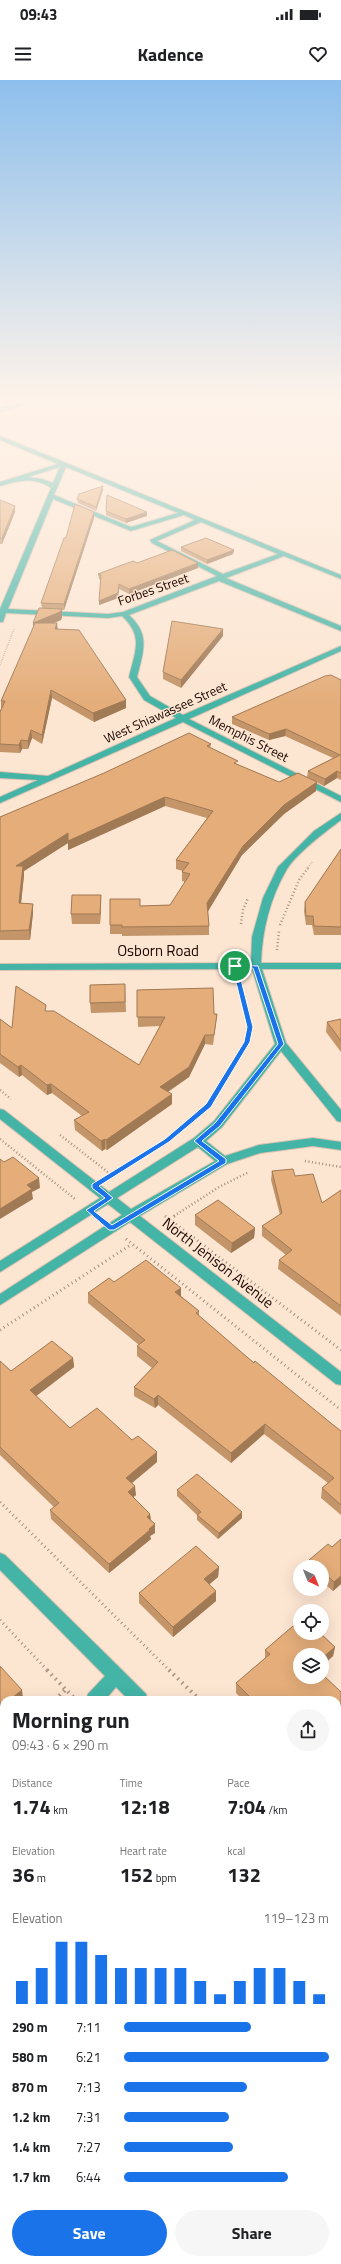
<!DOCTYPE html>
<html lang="en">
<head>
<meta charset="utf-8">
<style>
	:root { --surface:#fff; --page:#f6f6f6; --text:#202124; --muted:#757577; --accent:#1a73e8 }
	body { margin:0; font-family:"Titillium Web",sans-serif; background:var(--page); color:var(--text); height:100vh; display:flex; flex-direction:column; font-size:15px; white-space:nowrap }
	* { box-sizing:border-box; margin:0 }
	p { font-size:13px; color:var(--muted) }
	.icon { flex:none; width:22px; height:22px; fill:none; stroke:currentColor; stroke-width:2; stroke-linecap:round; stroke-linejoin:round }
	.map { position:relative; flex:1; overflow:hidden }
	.panel { position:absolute; left:0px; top:1616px; width:341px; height:568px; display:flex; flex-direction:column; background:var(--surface); border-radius:12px 12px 0 0; box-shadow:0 4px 16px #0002 }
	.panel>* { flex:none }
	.needle { width:26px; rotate:137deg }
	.tools { position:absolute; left:293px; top:1480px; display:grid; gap:8px }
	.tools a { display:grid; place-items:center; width:36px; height:36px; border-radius:50%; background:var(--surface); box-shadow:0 4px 16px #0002; font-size:20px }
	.pin { position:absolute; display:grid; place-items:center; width:34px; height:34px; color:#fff; margin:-17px; border:2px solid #fff; border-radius:50%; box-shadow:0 1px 4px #0007 }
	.round { display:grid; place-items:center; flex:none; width:42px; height:42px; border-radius:21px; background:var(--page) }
	.headline { display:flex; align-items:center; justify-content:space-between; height:68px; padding:0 12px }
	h1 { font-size:22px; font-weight:700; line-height:30px }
	.figures { display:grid; grid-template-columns:repeat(3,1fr); gap:6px; height:68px; padding:4px 12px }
	.figures div { display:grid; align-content:center }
	.figures b { font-size:20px; font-weight:700 }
	.figures small { font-size:11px; font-weight:400 }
	.figures p { font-size:11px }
	.chart { height:112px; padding:8px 12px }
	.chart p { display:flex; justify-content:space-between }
	.chart svg { width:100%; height:72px; margin-top:4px; stroke:var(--accent); stroke-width:6 }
	.primary-button { display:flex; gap:8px; margin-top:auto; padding:8px 12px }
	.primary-button a { flex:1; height:46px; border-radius:24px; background:var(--accent); color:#fff; font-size:16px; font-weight:700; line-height:46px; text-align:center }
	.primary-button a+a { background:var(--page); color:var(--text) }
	ul { padding:0 12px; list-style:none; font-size:13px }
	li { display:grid; grid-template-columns:64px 48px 1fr; align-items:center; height:30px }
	li i { height:10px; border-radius:5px; background:var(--accent) }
	.status { display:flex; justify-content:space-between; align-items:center; height:28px; padding:0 20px; background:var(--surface); direction:ltr }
	.status svg { height:11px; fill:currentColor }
	header { display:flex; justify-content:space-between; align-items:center; height:52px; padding:0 12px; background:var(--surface); font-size:18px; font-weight:700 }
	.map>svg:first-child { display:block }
</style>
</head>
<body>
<div class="status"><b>09:43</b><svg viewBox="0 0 49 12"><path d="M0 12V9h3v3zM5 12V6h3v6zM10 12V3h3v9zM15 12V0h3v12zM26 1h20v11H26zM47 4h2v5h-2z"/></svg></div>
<header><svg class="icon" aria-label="menu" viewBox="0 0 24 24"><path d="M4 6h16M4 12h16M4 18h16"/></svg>Kadence<svg class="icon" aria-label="heart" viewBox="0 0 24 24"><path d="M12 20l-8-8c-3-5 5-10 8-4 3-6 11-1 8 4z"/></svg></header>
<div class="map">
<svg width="341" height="2184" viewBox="0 0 341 2184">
	<rect width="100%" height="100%" fill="#fce5d1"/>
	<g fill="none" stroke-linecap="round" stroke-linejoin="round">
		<defs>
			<path id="minor" d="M35,319H44L0,332V328Z
				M0,356L341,495V499L284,476L226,498L341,546V551L219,501L129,535C151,555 143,572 137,597L150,616L183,635L341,566V571L189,639L341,716V722L183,642L0,723V717L38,700L0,698V692L48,696L176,638L144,620L129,597C135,572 144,556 122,536L108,538L6,533L3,542H0V529L51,408C34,396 18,401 0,406V402L58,384L0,360ZM60,387L53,403L42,399L28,397ZM66,387L178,433L131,447L54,415ZM53,419L131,451L184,435L195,440L150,460L152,463L217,496L123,532L108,534L8,529ZM201,442L278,474L223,494L157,461Z
				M341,733V740C325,752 297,773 287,789C270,818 262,851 261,883H341V889H262L286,963L341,1030V1042L337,1041L281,971L222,1047L206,1061L225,1076L259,1065L313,1058L341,1062V1070L313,1066L260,1073L227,1084L140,1136L341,1292V1305L336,1304L130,1142L0,1225V1214L122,1135L108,1124L0,1192V1181L100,1118L0,1039V1029L4,1030L109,1112L194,1058L214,1041L275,964L252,889L0,890V884L251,883L252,857L263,818L278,787L314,751ZM198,1067L215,1081L131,1129L117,1118Z
				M0,1473L5,1475L122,1590L146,1614L148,1620H129L116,1607L105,1620H86L88,1614L105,1596L0,1490Z
				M337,1812L341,1814V1834L337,1832Z
				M341,1917V1937L337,1938V1918Z"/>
		</defs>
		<use href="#minor" stroke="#d8c1b0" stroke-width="2"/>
		<path stroke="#a48f80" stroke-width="1.5" stroke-dasharray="0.5 1.5" stroke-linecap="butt" d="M0,585L14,549
			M307,789L312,782"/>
		<path stroke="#a48f80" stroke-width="2.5" stroke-dasharray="1 2.5" stroke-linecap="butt" d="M241,844L243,830L248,818
			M280,845L299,800L308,788
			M277,870L279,851
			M0,1010L11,1019
			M189,1044L208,1026L247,962L250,947L237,900
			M60,1055L113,1096
			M0,1059L75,1119
			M305,1081L341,1087
			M174,1136L219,1107L249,1092"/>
		<path stroke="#a48f80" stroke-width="3" stroke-dasharray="1 3.5" stroke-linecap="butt" d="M165,1136L341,1270
			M170,1139L176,1135
			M126,1159L341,1330
			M0,1250L132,1164
			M0,1422L170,1591
			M0,1540L48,1591"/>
		<path stroke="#a48f80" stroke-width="4" stroke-dasharray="1.5 4.5" stroke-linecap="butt" d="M47,1590L74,1618
			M169,1590L200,1620
			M55,1620L66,1609
			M337,1756L341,1760
			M337,1893L341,1898
			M337,1981L341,1980"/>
		<use href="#minor" fill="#43b4a6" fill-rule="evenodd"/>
	</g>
	<path fill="#c49569" d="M103,406V410L96,431L78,423L77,419Z
		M0,420L15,426V432L2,464H0Z
		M106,431L147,432V436L126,443L106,435Z
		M94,438L64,530H62V537L61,540L54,543H57V549L126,620V628L94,642L52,618L42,664L32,658L28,669H22L20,673L0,672V632L1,629V621L33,548V543L42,528L41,523L66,458Z
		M181,467L234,470L233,474L207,484L181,471Z
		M137,483H198V488L129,514L119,509L118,518L99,525L101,500L99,499L98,494Z
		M223,556L181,608L163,599V592Z
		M341,600V700L337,698L324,706L307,697L308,691L333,678L285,656L269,660L232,644V637Z
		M211,664L210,668L238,685L279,702L316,711L284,734L242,775L208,831L209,846V855L122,856V854H110V819L140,826L170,825L185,802L182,801V792L183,791L176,789V780L207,738L165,726L68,770V763L24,791V795L21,823L33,824V833L30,860H0V737Z
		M341,769V855H314L312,845H306L304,831L305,822Z
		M101,815V825L100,844H72L71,834Z
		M125,904L126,932L91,933L90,923Z
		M137,910L214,934H217L216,943L213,965L205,964L189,997L168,1012L172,1024L107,1070L105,1069L102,1071L75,1050L74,1040L82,1036L52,1013L47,1015L22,995L19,997L0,983V939L12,948L46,931L139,985L160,946L138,947Z
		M341,939V972L326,952L327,942Z
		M272,1091L295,1096L322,1123L341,1110V1236L278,1189L279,1180L286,1175L262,1156V1146L280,1135L271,1100Z
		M195,1135L255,1148L254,1158L231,1173L195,1145Z
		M181,1208V1216L199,1231V1236L254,1283L332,1344L341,1351V1435L321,1418L322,1408L328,1403L264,1354L231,1383L158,1325L155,1328L134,1316V1307L152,1288L137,1276V1266L139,1265L88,1223V1213Z
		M73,1278L74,1287L36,1316L70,1348L132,1360L157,1382L132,1403L136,1415L133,1417L150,1434L151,1440L155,1444V1453L150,1456L151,1459L109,1493L51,1439L50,1430L54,1427L0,1375V1281L11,1291Z
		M177,1410L242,1432V1438L218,1459L197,1440V1435L177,1416Z
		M341,1459V1504L333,1511L322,1502V1487H308L309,1480L332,1467Z
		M219,1487L218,1497L209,1504L216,1521L173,1557L139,1523V1513Z
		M300,1540V1553H320L335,1567L333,1576L322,1586V1575H300V1597H322V1594L341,1612V1705L337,1701V1620H243L236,1613V1603L265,1578V1570Z
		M4,1972V2060L0,2055V1976Z
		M341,2021V2116L338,2118L341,2149V2169L340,2171H337V2023Z"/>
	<path fill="#a07955" d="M103,406V410L96,431V427Z
		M15,426V432L2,464V458Z
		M94,432V438L64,530V524Z
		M147,432V436L126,443V439Z
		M234,470L233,474L207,484V480Z
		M198,483V488L129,514V509Z
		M119,504L118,518L99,525V521Z
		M62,529V537L61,540L33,551V543Z
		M57,543L58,551L55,549Z
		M223,549V556L181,608V600Z
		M51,610L52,618L42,664V655Z
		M126,620V628L94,642L93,633Z
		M286,649L285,656L269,660V654Z
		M31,650L32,658L28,669V661Z
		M21,660L22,669L20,673L19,665Z
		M337,691V698L324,706L325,699Z
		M317,702L316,711L284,734L242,775L207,833V823L243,766L284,725Z
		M165,717V726L68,770V763L24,791V795L20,833L16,786L68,753Z
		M101,815V825L100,844V834Z
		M33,824V833L30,860L29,850Z
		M205,955V964L189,997L160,1017V1007Z
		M21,985L22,995L19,997L18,987Z
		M51,1004L52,1013L47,1015V1005Z
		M172,1014V1024L107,1070L106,1060Z
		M105,1059V1069L102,1071L101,1061Z
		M39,1098L40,1108L32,1112L33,1119L0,1139V1129L27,1105Z
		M255,1148L254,1158L231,1173L232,1163Z
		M181,1208V1217L175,1212Z
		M73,1278L74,1287L31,1320L30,1310Z
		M158,1315V1325L155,1328L154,1319Z
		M265,1344L264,1354L231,1383V1373Z
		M157,1372V1382L127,1407L126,1398Z
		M135,1406L136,1415L128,1422V1412Z
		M242,1432V1438L218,1459L219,1453Z
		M150,1434L151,1443L147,1437Z
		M155,1444V1453L150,1456L151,1459L109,1493V1484Z
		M219,1487L218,1497L204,1509V1499Z
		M341,1496V1504L333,1511L334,1502Z
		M216,1511V1521L173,1557V1547Z
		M335,1567L333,1576L322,1586V1578Z
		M22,1610L23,1618L21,1620H9Z
		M4,1624V1634L0,1637V1628Z
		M341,2111V2116L337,2118L338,2113Z"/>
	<path fill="#e4ad7a" stroke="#a07955" d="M103,406L96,427L77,419L79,414Z
		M107,415L147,432L126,439L106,431Z
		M0,420L15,426L2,458H0Z
		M75,424L94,432L64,524L41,523L64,458H66Z
		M206,458L234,470L207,480L181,467Z
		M172,470L198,483L129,509L119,504L118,513L99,521L101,495L98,494L133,481L137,483Z
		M39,528L62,529L60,532L33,543Z
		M172,541L223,549L181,600L163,592Z
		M35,543H57L55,549L79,550L126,620L93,633L51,610L42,655L31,650L28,661L21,660L19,665L0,664V632L5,621H1Z
		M331,595L341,600V693L337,691L325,699L308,691L340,675L286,649L269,654L232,637L325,596Z
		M189,653L211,664L207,666L238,681L234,683L279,702L298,693L317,702L284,725L243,766L207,823L209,846L122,847V845H110V819H140V826L170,825L190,794L182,792L189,783L176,780L213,731L165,717L68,761V753L16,786H23L19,823L33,824L29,850L0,851V737L104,693Z
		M341,769V847L314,846L313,836H306L305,822Z
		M72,815H101L100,834H71Z
		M125,904V922L90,923V905Z
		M16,906L46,925L45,931H54L139,985L165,937H137V910L213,908L214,934H217L214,955H205L189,987L160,1007L172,1014L106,1060L105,1059L101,1061L74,1040L89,1032L51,1004L47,1005L21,985L18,987L0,974V939L12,948Z
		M341,939V961L327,942Z
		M13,1077L39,1098L27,1105L32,1109L0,1129V1079L4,1082Z
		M293,1089L295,1096L313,1094L322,1123L341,1110V1226L279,1180L292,1170L262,1146L282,1133L272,1091Z
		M218,1120L255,1148L232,1163L195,1135Z
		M146,1180L181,1208L175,1212L199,1231L196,1233L254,1283L255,1281L332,1344L341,1351V1425L322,1408L334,1398L265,1344L231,1373L158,1315L154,1319L134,1307L158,1282L137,1266L145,1260L88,1213L109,1198L114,1202Z
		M52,1261L73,1278L30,1310L70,1348L97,1328L132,1360L138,1356L157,1372L126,1398L135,1406L128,1412L150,1434L147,1437L155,1444L149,1449L150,1450L109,1484L50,1430L59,1423L0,1367V1281L11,1291Z
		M197,1394L242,1432L219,1453L197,1435L201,1432L177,1410Z
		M341,1459V1496L334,1502L322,1491V1487H317L309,1480L328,1464L332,1467Z
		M196,1466L219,1487L204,1499L216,1511L173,1547L139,1513Z
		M300,1540V1553H320L335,1567L322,1578V1575H300V1597H322V1594L341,1612V1695L337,1691V1620H253L236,1603L270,1574L265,1570Z
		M0,1586L22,1610L9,1620H4V1624L0,1628Z
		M4,1972V2056L0,2051V1976Z
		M341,2021V2111L338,2113L337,2110V2023Z
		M337,2118H339L341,2149V2166H337Z"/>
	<linearGradient id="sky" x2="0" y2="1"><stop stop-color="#8dbfec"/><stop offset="0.51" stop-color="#fef3ea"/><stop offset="1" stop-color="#fef3ea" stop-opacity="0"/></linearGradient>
	<rect width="341" height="625" fill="url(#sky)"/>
	<path fill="#1a73e8" stroke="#fff" fill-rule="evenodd" d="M235,885L258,886L284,964L220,1046L202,1061L226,1079V1083L114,1150H109L86,1130L105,1118L92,1108V1104L165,1059L206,1024L244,962L247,947L232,886ZM238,888H253L278,964L215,1043L194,1061L219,1081L112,1145L94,1131L113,1118L99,1106L169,1062L211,1027L250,962L253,947Z"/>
	<g text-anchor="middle" stroke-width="3" stroke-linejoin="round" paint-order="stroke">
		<g font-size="13" fill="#190700" stroke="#fce5d1">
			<text transform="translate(153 509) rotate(-19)" y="5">Forbes Street</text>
			<text transform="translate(165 632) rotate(-24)" y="5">West Shiawassee Street</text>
			<text transform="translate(249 658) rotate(27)" y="5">Memphis Street</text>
		</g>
		<g font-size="15" fill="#190700" stroke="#fce5d1">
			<text x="158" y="876">Osborn Road</text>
			<text transform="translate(218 1183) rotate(38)" y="5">North Jenison Avenue</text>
		</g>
	</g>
</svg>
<div class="tools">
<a><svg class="needle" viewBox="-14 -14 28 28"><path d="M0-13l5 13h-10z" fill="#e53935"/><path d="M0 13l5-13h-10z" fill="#757577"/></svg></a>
<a><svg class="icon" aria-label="locate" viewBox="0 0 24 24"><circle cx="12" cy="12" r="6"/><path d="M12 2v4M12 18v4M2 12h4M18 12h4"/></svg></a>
<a><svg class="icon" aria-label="layers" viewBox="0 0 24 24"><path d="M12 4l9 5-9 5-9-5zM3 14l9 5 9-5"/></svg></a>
</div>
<div class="pin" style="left:235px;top:886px;background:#1e9e55"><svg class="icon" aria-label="arrive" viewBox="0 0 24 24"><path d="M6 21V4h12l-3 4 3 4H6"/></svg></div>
<section class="panel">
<div class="headline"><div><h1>Morning run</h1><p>09:43 · 6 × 290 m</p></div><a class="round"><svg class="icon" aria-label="share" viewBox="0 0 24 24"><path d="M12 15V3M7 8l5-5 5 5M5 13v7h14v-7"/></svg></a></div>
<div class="figures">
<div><p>Distance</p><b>1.74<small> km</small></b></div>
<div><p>Time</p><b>12:18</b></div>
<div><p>Pace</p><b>7:04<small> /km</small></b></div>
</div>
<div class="figures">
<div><p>Elevation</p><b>36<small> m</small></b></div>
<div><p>Heart rate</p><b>152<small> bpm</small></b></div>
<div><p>kcal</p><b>132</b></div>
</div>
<div class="chart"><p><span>Elevation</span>119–123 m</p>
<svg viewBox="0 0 160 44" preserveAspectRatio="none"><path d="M5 44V30M15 44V22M25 44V6M35 44V6M45 44V14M55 44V22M65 44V22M75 44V22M85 44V22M95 44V30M105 44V38M115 44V30M125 44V22M135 44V22M145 44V30M155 44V38"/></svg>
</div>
<ul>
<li><b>290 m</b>7:11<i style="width:62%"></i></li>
<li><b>580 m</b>6:21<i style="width:100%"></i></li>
<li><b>870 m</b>7:13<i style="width:60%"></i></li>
<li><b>1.2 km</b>7:31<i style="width:51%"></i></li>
<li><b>1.4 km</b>7:27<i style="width:53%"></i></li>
<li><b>1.7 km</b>6:44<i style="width:80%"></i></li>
</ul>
<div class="primary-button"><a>Save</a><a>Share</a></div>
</section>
</div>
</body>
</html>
